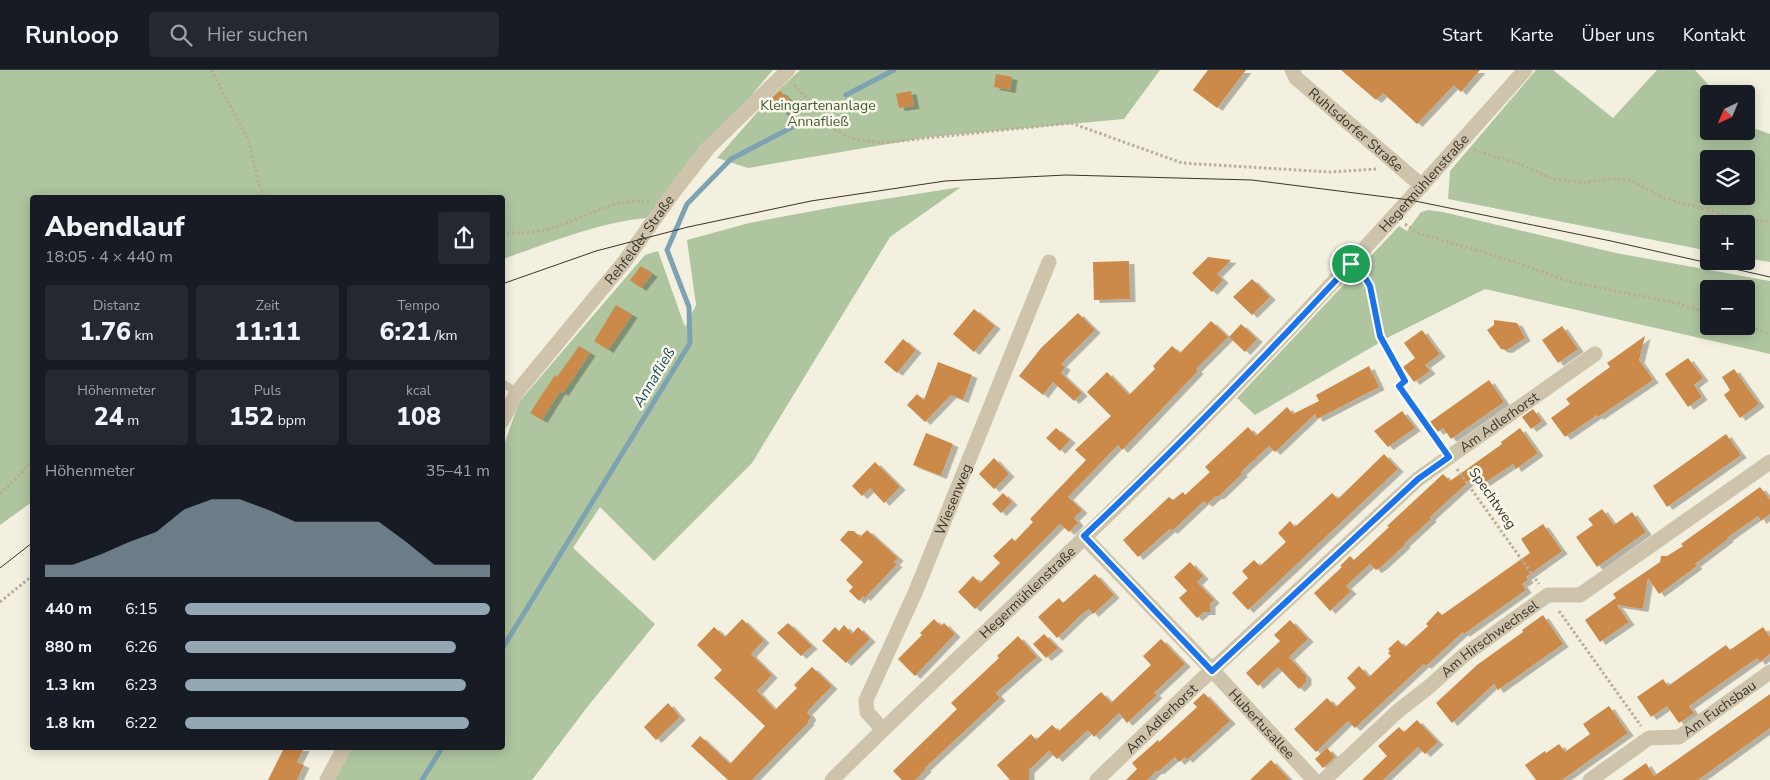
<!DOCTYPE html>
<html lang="de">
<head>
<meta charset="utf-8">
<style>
	:root { --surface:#171b24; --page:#242831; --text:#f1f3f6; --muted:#9ea1a6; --line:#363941; --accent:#92a7b2 }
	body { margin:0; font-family:"Nunito Sans",sans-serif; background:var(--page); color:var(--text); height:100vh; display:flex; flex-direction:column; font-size:19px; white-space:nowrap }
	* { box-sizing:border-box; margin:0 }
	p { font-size:16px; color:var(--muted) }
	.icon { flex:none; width:28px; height:28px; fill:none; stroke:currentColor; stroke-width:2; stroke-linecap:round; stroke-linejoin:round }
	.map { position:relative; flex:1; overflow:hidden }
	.panel { position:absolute; left:30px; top:125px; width:475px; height:555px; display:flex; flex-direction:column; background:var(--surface); border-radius:5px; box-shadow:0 2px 12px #0003 }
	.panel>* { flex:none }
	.needle { width:32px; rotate:224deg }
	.fabs { position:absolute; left:1700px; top:15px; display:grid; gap:10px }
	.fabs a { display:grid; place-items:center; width:55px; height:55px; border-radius:5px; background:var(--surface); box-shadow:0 2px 12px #0003; font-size:25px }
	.pin { position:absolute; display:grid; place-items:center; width:42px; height:42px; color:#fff; margin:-21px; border:2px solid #fff; border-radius:50%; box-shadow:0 1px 5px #0007 }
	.round { display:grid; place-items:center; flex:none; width:52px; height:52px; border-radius:5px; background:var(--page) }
	.summary { display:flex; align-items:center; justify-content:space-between; height:85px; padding:0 15px }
	h1 { font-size:28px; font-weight:800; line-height:38px }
	.metrics { display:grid; grid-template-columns:repeat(3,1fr); gap:8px; height:85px; padding:5px 15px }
	.metrics div { display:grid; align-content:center; border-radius:5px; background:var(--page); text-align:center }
	.metrics b { font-size:25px; font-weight:800 }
	.metrics small { font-size:14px; font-weight:400 }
	.metrics p { font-size:14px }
	.chart { height:140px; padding:10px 15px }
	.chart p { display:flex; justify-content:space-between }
	.chart svg { width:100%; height:90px; margin-top:5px; fill:var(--accent); opacity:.7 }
	ul { padding:0 15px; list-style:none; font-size:16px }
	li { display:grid; grid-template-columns:80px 60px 1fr; align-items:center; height:38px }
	li i { height:12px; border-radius:6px; background:var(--accent) }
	header { display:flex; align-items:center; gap:30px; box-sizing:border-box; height:70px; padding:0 25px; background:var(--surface); border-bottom:1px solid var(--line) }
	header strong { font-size:24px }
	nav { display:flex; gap:28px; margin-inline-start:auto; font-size:18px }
	.search { width:350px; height:45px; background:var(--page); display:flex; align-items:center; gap:12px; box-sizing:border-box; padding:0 18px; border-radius:5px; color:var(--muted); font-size:19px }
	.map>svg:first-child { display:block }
</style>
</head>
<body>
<header>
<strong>Runloop</strong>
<div class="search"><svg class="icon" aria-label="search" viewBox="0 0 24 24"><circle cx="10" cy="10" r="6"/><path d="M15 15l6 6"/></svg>Hier suchen</div>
<nav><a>Start</a><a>Karte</a><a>Über uns</a><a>Kontakt</a></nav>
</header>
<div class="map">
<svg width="1770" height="710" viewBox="0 0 1770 710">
	<defs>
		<filter id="shadow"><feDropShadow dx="5.5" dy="3" stdDeviation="0" flood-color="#0004"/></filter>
	</defs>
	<rect width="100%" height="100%" fill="#f4f0e0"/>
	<path fill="#aec59f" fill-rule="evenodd" d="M0,0H773L646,148C596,153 549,173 503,189L502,128H32V432L0,455Z
		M800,0H1160L1124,49L929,67L748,98L717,88L768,30Z
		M1536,0H1553L1613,48L1657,0H1695L1717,24H1709V61H1746V52L1753,58L1770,64V192L1746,188V154H1709V181L1448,129L1450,101ZM1709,89H1746V126H1709Z
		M961,117L890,167L752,393L654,491L600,437L573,478L655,554L588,636L532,710H335L352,678H502L503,378L519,332L645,185L658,181L685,257L696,235L687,170L749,153L840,136Z
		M1428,140L1443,142L1616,183L1770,211V284L1485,219L1391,266L1255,345L1237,328L1399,156L1407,161L1421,142ZM1709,219H1746V256H1709Z"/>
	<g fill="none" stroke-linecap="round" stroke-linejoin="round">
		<path stroke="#7da3b3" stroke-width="5" d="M846,25L894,0
			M502,579L690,273L689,237L667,180L687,134L731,89L804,51
			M422,710L442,678"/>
	</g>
	<path fill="#cb8a48" filter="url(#shadow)" d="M1208,0H1246L1217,38L1193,20Z
		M1341,0H1480L1461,22L1454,15L1417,54L1383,23L1376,30Z
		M996,4L1012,7L1010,20L994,17Z
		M780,21L793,33L783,43L770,30Z
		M911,21L914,36L899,38L896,24Z
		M1208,187L1231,190L1217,204L1223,210L1212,222L1192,203Z
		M1129,191L1130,229L1094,230L1093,192Z
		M641,196L652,204L641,218L630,210Z
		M1252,209L1270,227L1252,245L1233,227Z
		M616,235L632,245L608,280L594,271Z
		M974,239L995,256L974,282L953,264Z
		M1078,243L1095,260L1061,294L1065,297L1061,303L1082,323L1074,331L1053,312L1043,325L1019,306L1041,278Z
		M1494,250L1517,253L1525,268L1507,280L1501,279L1487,260L1494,255Z
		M1211,251L1228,267L1196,299L1198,301L1133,369L1122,380L1118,375L1068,427L1082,440L1074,448L1078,453L1069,462L1060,454L975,539L958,522L973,506L980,513L1000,493L993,486L1012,468L1015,471L1033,452L1030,449L1086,390L1075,380L1111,346L1087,322L1107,302L1129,325L1155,299L1153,296L1172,276L1180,283Z
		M1241,254L1257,269L1245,282L1229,267Z
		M1562,256L1578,279L1558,293L1542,270Z
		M1422,260L1440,284L1425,295L1430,301L1414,312L1403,297L1415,288L1404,273Z
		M1645,266L1639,290L1653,310L1598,347L1597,345L1565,367L1551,348L1570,334L1566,329L1610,297L1607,293Z
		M903,269L916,280L897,303L884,292Z
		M579,276L590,283L563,323L560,321L542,350L530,343L555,305L557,307Z
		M1688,288L1703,308L1694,315L1702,327L1688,337L1665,304Z
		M938,292L972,305L963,330L951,325L925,352L907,335L917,324L924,330Z
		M1369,296L1379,317L1317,349L1315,344L1275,382L1269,376L1241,402L1242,404L1219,426H1216L1207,434L1204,431L1172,461L1170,459L1138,487L1123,470L1169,427L1173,430L1183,422L1185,425L1210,402L1205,397L1248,357L1256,366L1287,337L1293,344L1319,331L1316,325Z
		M1734,299L1759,334L1740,348L1724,325L1730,320L1722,307Z
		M1489,310L1504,332L1451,369L1443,358L1438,362L1430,352Z
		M1533,339L1542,351L1531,359L1522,347Z
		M1402,341L1415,358L1388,377L1374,361Z
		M1056,358L1070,370L1060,381L1046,368Z
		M1520,358L1538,383L1516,399L1513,394L1480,416L1474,407L1430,447L1431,449L1404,474L1405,475L1381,497L1376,500L1370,494L1346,516L1351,521L1330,541L1314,523L1342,497L1340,496L1350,486L1354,490L1389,457L1387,456L1443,404L1450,411L1502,374L1501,372Z
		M926,363L953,374L941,406L913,395Z
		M1726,364L1741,385L1667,437L1653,416Z
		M1384,384L1398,399L1248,540L1232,523L1248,508L1242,501L1254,490L1260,496L1286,472L1278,463L1290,451L1295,457L1332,423L1338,429Z
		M994,388L1009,404L994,419L979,404Z
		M875,392L900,417L884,433L870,418L862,426L852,416Z
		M1760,417L1770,430V444L1761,451L1758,446L1727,468L1728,469L1695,494L1697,496L1659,524L1648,508L1643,539L1617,535L1629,552L1600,572L1585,550L1616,528L1613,524L1660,492L1661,486H1667L1683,476L1681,474Z
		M1003,423L1012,432L1001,443L992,434Z
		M1602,439L1614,455L1632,442L1646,462L1597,497L1576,467L1593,455L1588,449Z
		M1543,454L1562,481L1526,507L1528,510L1522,514L1526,520L1464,564L1463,562L1426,596L1424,594L1355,658L1348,651L1316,682L1294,659L1327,628L1336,637L1356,618L1347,608L1359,596L1369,607L1391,586L1388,583L1390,581L1388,579L1398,570L1405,577L1428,556L1426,554L1438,541L1442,545L1530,483L1521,469Z
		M867,460L898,488L894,492L897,494L865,528L863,526L859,531L849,521L853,517L846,510L863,492L840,470L848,461H854L860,467Z
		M1190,492L1203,506L1197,512L1214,530L1210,534V542H1204L1197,548L1179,528L1187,521L1174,507Z
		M1095,504L1114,525L1093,544L1089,539L1082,544L1057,568L1038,547L1059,528L1063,533Z
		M1543,545L1563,574L1498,620L1494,614L1452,653L1436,633L1477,595L1523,562L1522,560Z
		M742,549L764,570L751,584L772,605L757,621L775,640L797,618L794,615L812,597L832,616L807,642L811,647L808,651L809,652L752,710H728L691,676L700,666L730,694L765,656L714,608L722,600L697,575L714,557L725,567Z
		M934,549L941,556L944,553L955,564L915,606L898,589L922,565L920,563Z
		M1290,550L1308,569L1289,587L1306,606V612L1299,619L1278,597L1258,616L1246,603L1280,571L1274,565Z
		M788,553L812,576L801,586L777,563Z
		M844,555L852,564L858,557L870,569L846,593L822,571L835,557L839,561Z
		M1763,557L1770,567V584L1760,592L1757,588L1689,636L1694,643L1679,653L1667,636L1651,647L1637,627L1663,609L1668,616L1726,575L1730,580Z
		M1044,564L1058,578L1046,588L1033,574Z
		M1018,566L1037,587L996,623L1000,628L925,698L926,699L915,710H902L893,701L957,639L951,633L999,588L997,586Z
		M1161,569L1185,594L1154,623L1157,625L1127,653L1119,643L1094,667L1088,660L1057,689L1049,681L1029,700V710H1010L997,695L1031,664L1036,670L1052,655L1059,661L1101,622L1111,633L1151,595L1143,586Z
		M1204,623L1230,651L1187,690L1185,687L1179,692L1175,687L1159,701H1156L1147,710H1126L1137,699L1132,693L1158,670L1159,672L1197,637L1193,633Z
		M1770,624V658L1698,710H1622L1646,693L1654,706Z
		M668,633L680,647L656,670L644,657Z
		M1609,636L1628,663L1562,710H1536L1525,695L1545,681L1546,683L1559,674L1565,682L1590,664L1583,654Z
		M1417,650L1438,672L1425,684L1418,677L1383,710H1362L1387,686L1378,676L1399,657L1404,662Z
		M284,678H304L297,692L304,695L297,710H268Z
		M1327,678L1335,687L1323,698L1315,689Z
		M1271,690L1290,710H1250Z"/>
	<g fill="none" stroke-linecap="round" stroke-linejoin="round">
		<path stroke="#baae95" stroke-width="3" stroke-dasharray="2.5 2.5" stroke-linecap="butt" d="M211,0L248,69L259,114L265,128
			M794,15L836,60L851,68L880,73L1071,53L1182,93L1330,102L1377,99
			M1474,80L1519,94L1553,109L1583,113L1611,108L1632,111L1664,128L1737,148L1770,152
			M1405,154L1418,163L1512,191L1571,212L1676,233L1709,243
			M502,164C516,163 532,163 545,160C578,152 614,126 649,132
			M1746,256L1770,264
			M1391,284L1405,311L1399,315L1441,375
			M1457,399L1539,514
			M0,424L32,392
			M0,532L32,506
			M1559,541L1641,656"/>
		<path stroke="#cec4ab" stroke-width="8" d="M1351,194C1357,200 1364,206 1369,215C1378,233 1373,256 1386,275
			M502,313L517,322"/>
		<g stroke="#cec4ab" stroke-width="15">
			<path id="s1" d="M1292,0L1296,8L1422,116"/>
			<path id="s2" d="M502,351L517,322L625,191L675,120L708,78L788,0"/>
			<path id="s3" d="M1084,467L1213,601L1314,710"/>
			<path id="s4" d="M883,660L867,642L866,630L915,523L1049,192"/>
			<path d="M327,710L344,678"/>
			<path id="s5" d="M832,710C932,610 1037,516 1137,416C1272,282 1399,142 1525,0"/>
			<path id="s6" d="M1097,710L1197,614L1418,409L1595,284"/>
			<path id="s7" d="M1324,710L1398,641L1430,616L1463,586L1548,525H1580L1770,392"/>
			<path id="s8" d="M1590,710L1649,668L1679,667L1770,602"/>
		</g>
		<path stroke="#3b342a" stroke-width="1" d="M502,214L596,181L688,157L811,131L945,111L1066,105L1252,110L1410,130L1611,171L1770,207
			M0,498L32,473"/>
	</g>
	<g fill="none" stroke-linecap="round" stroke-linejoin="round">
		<defs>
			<path id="route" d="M1351,194L1364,206L1370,216L1380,266L1405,311L1399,316L1449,387L1418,409L1212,601L1084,466C1176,379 1265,287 1351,194Z"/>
		</defs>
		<use href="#route" stroke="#fff" stroke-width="10"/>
		<use href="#route" stroke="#1a73e8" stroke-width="6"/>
	</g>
	<g text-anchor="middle" stroke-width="5" stroke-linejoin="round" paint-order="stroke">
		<g font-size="14" fill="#3e5b2d" stroke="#fbf9ed">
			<text x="818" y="40">Kleingartenanlage<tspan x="818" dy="16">Annafließ</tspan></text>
		</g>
		<g font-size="14" fill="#3b342a" stroke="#fbf9ed">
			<text dy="5" stroke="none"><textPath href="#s1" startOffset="88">Ruhlsdorfer Straße</textPath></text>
			<text dy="5" stroke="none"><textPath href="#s5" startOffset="841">Hegermühlenstraße</textPath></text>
			<text dy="5" stroke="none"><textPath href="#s2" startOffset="228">Rehfelder Straße</textPath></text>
			<text dy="5" stroke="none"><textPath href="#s6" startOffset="539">Am Adlerhorst</textPath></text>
			<text transform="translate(1493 428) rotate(55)" y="5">Spechtweg</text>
			<text dy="5" stroke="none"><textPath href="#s4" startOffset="255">Wiesenweg</textPath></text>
			<text dy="5" stroke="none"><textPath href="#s5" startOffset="271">Hegermühlenstraße</textPath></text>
			<text dy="5" stroke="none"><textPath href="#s7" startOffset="218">Am Hirschwechsel</textPath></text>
			<text dy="5" stroke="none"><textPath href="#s8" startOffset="152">Am Fuchsbau</textPath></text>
			<text dy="5" stroke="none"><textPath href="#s6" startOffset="89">Am Adlerhorst</textPath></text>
			<text dy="5" stroke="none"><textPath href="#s3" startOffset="258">Hubertusallee</textPath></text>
		</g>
		<g font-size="15" font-style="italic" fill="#1d4a5f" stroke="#fbf9ed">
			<text transform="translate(654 307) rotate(-59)" y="5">Annafließ</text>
		</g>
	</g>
</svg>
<div class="fabs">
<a><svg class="needle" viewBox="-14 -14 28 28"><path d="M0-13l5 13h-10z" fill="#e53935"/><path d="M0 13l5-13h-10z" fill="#9ea1a6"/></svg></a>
<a><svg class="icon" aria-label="layers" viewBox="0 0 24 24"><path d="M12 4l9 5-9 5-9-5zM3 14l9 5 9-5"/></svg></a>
<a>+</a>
<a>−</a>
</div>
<div class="pin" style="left:1351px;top:194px;background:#1e9e55"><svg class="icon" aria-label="arrive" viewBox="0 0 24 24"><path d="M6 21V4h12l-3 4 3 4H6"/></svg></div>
<section class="panel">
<div class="summary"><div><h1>Abendlauf</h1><p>18:05 · 4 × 440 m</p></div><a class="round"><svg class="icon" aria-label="share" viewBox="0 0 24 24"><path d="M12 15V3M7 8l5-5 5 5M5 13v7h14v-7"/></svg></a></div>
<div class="metrics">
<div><p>Distanz</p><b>1.76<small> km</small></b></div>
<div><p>Zeit</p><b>11:11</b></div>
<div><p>Tempo</p><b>6:21<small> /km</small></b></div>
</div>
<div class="metrics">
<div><p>Höhenmeter</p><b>24<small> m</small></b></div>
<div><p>Puls</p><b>152<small> bpm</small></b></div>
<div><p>kcal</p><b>108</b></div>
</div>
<div class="chart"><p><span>Höhenmeter</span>35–41 m</p>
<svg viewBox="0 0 160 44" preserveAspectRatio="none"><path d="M0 44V38L10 38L20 33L30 27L40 22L50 11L60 6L70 6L80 11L90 17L100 17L110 17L120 17L130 27L140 38L150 38L160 38V44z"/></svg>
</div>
<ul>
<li><b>440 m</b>6:15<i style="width:100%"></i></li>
<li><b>880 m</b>6:26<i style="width:89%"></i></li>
<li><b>1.3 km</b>6:23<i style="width:92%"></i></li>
<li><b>1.8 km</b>6:22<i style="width:93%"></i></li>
</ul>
</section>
</div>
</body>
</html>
